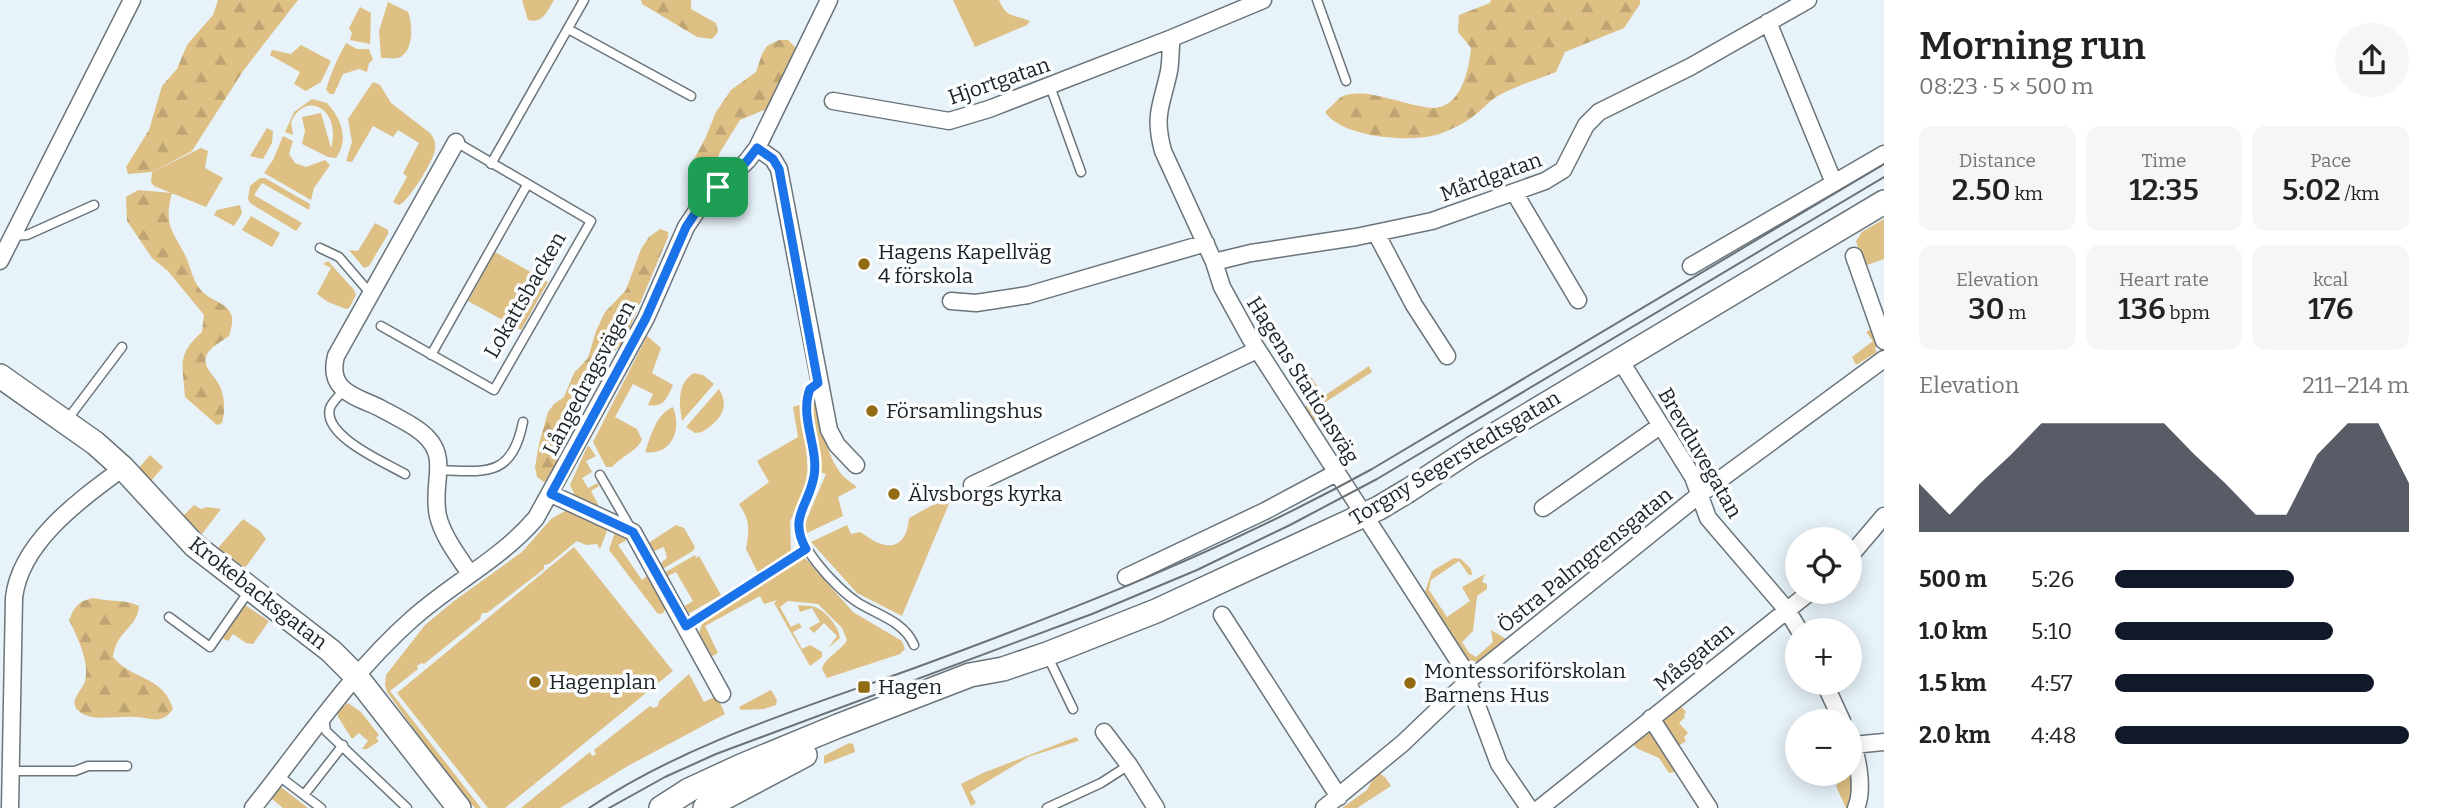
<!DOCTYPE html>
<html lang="en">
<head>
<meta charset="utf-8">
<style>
	:root { --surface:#fff; --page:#f6f6f6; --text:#222; --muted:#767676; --accent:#111827 }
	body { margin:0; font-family:Bitter,serif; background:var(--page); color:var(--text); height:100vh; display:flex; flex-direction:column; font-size:26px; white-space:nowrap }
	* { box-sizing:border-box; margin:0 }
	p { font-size:23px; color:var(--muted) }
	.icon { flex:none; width:38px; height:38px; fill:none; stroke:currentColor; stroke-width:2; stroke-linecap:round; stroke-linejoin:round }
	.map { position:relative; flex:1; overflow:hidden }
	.side { display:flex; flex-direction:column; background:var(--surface); width:560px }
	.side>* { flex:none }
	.controls { position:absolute; left:1785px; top:527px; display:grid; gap:14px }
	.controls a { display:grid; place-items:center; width:77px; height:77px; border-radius:50%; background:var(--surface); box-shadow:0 4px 18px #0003; font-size:35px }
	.pin { position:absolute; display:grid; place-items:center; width:60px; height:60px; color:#fff; margin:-30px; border-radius:14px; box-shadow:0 4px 10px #0006 }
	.round { display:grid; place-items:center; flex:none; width:74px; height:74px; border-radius:37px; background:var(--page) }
	.head { display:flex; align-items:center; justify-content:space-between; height:119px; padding:0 35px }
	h1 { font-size:38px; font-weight:600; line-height:52px }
	.figures { display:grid; grid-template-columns:repeat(3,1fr); gap:10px; height:119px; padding:7px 35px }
	.figures div { display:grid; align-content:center; border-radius:14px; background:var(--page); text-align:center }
	.figures b { font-size:30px; font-weight:600 }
	.figures small { font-size:19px; font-weight:400 }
	.figures p { font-size:19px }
	.chart { height:196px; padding:14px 35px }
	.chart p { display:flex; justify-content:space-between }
	.chart svg { width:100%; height:126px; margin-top:7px; fill:var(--accent); opacity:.7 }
	ul { padding:0 35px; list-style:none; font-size:23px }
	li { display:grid; grid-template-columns:112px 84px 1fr; align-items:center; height:52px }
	li i { height:18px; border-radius:9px; background:var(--accent) }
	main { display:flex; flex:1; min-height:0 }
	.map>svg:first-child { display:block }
</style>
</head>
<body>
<main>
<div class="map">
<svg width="1884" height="808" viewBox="0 0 1884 808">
	<defs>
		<pattern id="forest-firs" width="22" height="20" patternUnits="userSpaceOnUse" patternTransform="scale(1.75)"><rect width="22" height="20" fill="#debf84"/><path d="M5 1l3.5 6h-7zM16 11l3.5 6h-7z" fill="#bea472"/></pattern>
	</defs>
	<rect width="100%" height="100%" fill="#e7f2f9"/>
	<path fill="#debf84" d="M522,0H554C547,11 543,24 528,20Z
		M953,0H999C1007,19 1014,14 1030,21L1027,25L975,47Z
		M388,2L408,12C413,24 414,53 398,58C393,59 386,58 381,58L379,31Z
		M360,7L371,13L370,44L350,40L352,33L349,28Z
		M346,43L357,49H369L373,60L369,63L367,72L359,69L343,74L334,94H330L326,90C331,73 337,59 346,43Z
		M301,45L331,61L321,82L306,91L294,84L300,72L270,55L272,50L291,54Z
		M373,82L380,85L391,103L430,133C434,138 436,143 435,149C435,159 408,202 399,205L393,202L407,177L403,173L419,143L398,130L393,137L373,126L352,162L346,161L352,142L348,119Z
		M312,99L327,103C342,119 349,140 336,158L328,157L302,144L305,131L302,117L321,113L331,148C342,110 306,89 291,122L293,135L285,132L294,112Z
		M267,128L273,131L272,143L263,159L250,156Z
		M283,136L293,141L289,154L295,163L306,167L325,160L330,165L314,188L311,200L264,173L273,160Z
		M201,148L208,151L205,168L223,178L206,207L154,186L151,182L152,172Z
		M260,178H265L310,204L309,210L262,183L254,195L302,223L296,231L250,203L248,199L250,186Z
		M240,205L242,213L234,226L214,215L217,210Z
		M251,216L280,233L272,247L242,230Z
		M1884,219V259L1864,266L1856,241L1862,232Z
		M375,223L388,230V234L369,266L364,268L349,250L358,251Z
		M495,252L548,282L521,330L468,301Z
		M328,261L354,290L356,295L349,308L346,309L328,302L317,294L331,268L323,264Z
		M1874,328L1878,342L1875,349L1877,352L1856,365L1852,357L1873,341L1866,332Z
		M647,336L661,348L652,373L673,385C667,398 664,408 648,405L653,394L633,384L615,417L637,429L642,440C635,453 621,456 612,467H606L593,442Z
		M1369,366L1372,372L1324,403L1331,415L1314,421L1304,407L1317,398L1306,381L1311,377L1324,396Z
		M694,373L703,375L714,384L682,421C679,403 677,383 694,373Z
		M719,389C731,409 719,421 702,432L695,433L686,427Z
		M815,395C821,421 825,455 843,476C847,480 852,483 857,487L838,497L843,516L805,534L803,528L826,474L817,471L811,409V400Z
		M799,405L804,408L808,478L790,522L791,552L758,573L746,549C749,530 751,522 739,504L769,482L757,461L798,437L793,407Z
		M673,407C682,429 672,456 645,452C651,436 656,414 673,407Z
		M589,446L596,456L586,461L592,472L582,478L588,488L598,483L599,486L591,491L599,506L598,507L576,498L570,485L587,447Z
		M150,455L163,467L150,482L138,469Z
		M953,494L902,616L857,593L811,542L847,525L851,534L860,532C867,536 874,542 881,544C901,550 908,534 909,518Z
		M194,505L201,509L207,507L221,509L202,534L183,516Z
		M567,510L608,528L600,549L597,544L586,545L577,541L549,564L544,565V569L487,613H482L480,619L424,664L421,663L417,666L418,669L390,691L481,808H475L456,787L387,692L385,685L386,675L425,625L454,601L522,552L551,519Z
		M243,519L260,531L266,539L245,568L218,548Z
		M676,525L684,528L695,547L693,551L664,568H660L662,562L667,558L664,547L654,551L649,547L650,542Z
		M615,532L628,539L618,545L642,580L648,575L667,607L663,613L658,614L609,550Z
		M574,547L673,671L505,808H488L397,693Z
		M695,555L696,558L699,556L721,595L688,614L683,607L693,601L676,572L666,577L664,573Z
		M805,558L853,612L902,641L905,649L900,654L827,678L822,669C825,657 841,651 847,640L842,628L818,604L788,601L780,607L791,627L799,623L802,627L793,632L802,649L810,645L822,652V657L810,666L774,603L777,600L764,604L760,596L705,626L718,653L712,656L699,633L703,621Z
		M1454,558L1461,559L1471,569L1472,575H1469L1459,561L1431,580L1429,590L1447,617L1470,601L1462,587L1485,574L1482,582L1487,584V589L1477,596L1473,631L1462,642L1469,653L1476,657L1493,642L1491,630L1506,639L1478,662L1469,660L1425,592L1432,571Z
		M245,605L269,621L253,644L246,643L233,634L228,641L222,638Z
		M798,605C803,606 810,605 815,607C826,611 839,627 840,638L828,648L837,636L824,623L814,633L809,628L820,622L812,608L800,612Z
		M689,674L704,702L717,696L725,714L626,767L560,808H521L585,756L590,752L592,756L596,754L594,750L650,706L653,708L658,706L659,701Z
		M771,690L777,700L776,705L764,709L741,710L739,707Z
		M348,703L361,712L379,735L376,738L379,741L367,749H362L368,741L359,733L352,739L338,717L337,711Z
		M1678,703L1686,712L1684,715L1685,717L1679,723L1688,733L1684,737L1686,741L1677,747L1661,722L1662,716Z
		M1649,729L1676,769L1675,772L1669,773L1659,758L1638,749L1630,742Z
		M1076,737L1079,740L1078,741L1028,757L970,792L976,803L971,806L961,784L983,773Z
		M849,743L853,744L855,752L824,764V756Z
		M1850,760L1856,795L1850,808H1846L1836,786L1845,774H1850Z
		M1379,773L1385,777L1391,786L1357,808H1342L1367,790L1374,777Z
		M281,787L308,808H283L271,798Z"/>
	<path fill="url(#forest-firs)" d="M218,0H298L243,71L192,151L152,172L128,174L126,167L149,130L162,86L177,69L187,45L213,15Z
		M641,0H691V9L716,23L718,32L712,39L697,37L642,4Z
		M1491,0H1640V4L1624,28L1565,52L1556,72C1536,80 1515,86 1496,97C1487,103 1480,112 1471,118C1463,124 1452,129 1442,133C1414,144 1342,138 1325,112C1331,107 1336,101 1341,97C1347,93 1361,93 1368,94C1388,97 1416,107 1433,108C1461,108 1469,70 1471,48L1458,32L1459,15L1490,3Z
		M779,40H788L795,47V56L769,108L740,120L720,152L707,187L692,183L688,170L705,139L716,112L731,90L756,72L762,54L767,46Z
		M138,190L172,193C164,225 171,228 185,255C192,269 192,283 205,294C213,301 226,303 231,314C234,321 231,329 229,336C222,341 211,347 207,354C200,368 218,377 221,389C225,400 225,412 222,423L217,425L185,397C183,365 176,355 202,332L204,315L168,271L152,258L127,221L126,197Z
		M660,229L668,232V237L623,344L614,351H603L591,367L580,410C574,414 565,416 560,422C552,431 559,438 560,448C561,459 554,477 544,482L537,477L535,467L539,444L548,412L554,404L564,397L574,373L588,358L596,331L605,312L626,290L641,249L649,237Z
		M94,598C109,602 125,599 139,606C137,629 117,629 113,657C131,680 163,675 173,709C162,725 152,718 135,717C123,716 100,719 92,717C86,716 77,712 75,706C72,697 83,689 85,681C90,661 77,637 69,620C75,606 78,601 94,598Z"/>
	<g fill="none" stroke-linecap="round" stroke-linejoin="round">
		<defs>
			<path id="lane" d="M1317,0L1346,81
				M568,29L691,96
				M1050,86L1081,172
				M491,164L584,0
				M13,236L27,235L94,205
				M320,248L339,257L370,293
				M381,326L494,390L591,221L456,142
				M431,355L527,185
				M818,383L810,389L807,397C805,422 814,446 814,471C814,487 803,502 799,517C792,542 836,588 857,602C877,615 904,621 914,645
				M343,391C339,396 332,402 330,408C322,436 386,463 405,474
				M67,420L122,347
				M440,470C487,472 512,477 523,422
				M600,475L630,527
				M169,617L210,647L249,591
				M686,626L806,549
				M1048,657L1073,709
				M317,724H325L326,731L407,808
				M12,771H75L88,766H127
				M279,776L321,808
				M304,795L343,745
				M1047,808L1101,783L1129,765"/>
			<path id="street" d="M1263,0L1172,38C1170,49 1171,60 1169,71C1162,105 1153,114 1163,151L1214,262L1222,287L1250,338L1463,668L1499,764L1529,808
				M1768,22L1834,183
				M833,101L949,121L989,109L1172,38
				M456,142L336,356C327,391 355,396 380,408C391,414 403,420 414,427C455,453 430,479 438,516C443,537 459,557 470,574
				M757,148L773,159L779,169L829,430L837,445L856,465
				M1514,192L1578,300
				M1376,233L1414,305L1447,356
				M1854,256L1884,341
				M0,261L132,0
				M1214,262L1251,253L1356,237L1432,221L1545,181L1563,170L1586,125L1599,112L1690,67L1808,0
				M1691,266L1884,154
				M951,301L976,303L1028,295L1206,243
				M1620,360L1693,477L1708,518L1787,610L1799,630
				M972,485L1257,350
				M551,494L633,532L722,694
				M1543,508L1660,426
				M1850,556L1884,516
				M1126,577L1265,511L1336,473
				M1222,615L1339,797
				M1824,682L1842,721
				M1651,718L1709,808
				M1104,732L1129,765L1156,808
				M1850,738C1858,756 1864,790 1856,808
				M1853,745L1884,742
				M10,808L14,598C20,542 81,499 123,468
				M253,808C305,743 349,675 412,619C452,583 501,559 536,518L646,318L686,227L700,206L747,161L757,148L829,0
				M1324,808L1403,743L1468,681L1699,495L1884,359
				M1540,808L1810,592"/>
			<path id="secondary" d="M0,376L95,443L123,468L195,546L331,651L356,676L459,808
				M661,808L689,790L741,766L838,726L970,675L1003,669L1047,654L1156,611L1379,508L1409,490L1473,448L1884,202
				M705,808L805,755"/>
		</defs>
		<use href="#lane" stroke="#6a747b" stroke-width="11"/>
		<use href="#street" stroke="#6a747b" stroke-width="19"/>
		<use href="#secondary" stroke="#6a747b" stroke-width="26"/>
		<use href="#lane" stroke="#fff" stroke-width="8"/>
		<use href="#street" stroke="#fff" stroke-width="16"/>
		<use href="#secondary" stroke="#fff" stroke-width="23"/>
		<path stroke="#6c7277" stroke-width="2" d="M589,808C689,741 808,707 920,666C1077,608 1225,550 1372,469L1884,164
			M609,808L665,777L716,754L1092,614L1197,570L1290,525L1377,479L1884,177"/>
	</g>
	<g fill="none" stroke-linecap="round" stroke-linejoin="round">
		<defs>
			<path id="route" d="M757,148L773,159L779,169L818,383L810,389C799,417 819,448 814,476C809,506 788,517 806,549L686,626L633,532L551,494L646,318L686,227L700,206L747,161Z"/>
		</defs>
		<use href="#route" stroke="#fff" stroke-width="14"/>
		<use href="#route" stroke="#1a73e8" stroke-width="9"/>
	</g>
	<g fill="#916c13" stroke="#fbfdff" stroke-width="2.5">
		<circle cx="864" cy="264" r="7"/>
		<circle cx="872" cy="411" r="7"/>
		<circle cx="894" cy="494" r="7"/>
		<circle cx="535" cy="682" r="7"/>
		<circle cx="1410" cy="683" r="7"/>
		<rect x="857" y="680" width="14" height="14" rx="3.5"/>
	</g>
	<g text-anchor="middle" stroke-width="7" stroke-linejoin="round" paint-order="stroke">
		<g font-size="21" fill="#1d2124" stroke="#fbfdff">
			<text transform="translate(999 81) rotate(-19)" y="7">Hjortgatan</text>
			<text transform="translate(1491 177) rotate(-20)" y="7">Mårdgatan</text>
			<text transform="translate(525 295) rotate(-60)" y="7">Lokattsbacken</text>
			<text transform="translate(589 378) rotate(-62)" y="7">Långedragsvägen</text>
			<text transform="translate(1303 380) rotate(58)" y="7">Hagens Stationsväg</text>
			<text transform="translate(1700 453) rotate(60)" y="7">Brevduvegatan</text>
			<text transform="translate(1455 458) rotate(-31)" y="7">Torgny Segerstedtsgatan</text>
			<text transform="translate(1585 560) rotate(-39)" y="7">Östra Palmgrensgatan</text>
			<text transform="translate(258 593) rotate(38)" y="7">Krokebacksgatan</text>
			<text transform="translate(1694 657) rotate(-39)" y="7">Måsgatan</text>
		</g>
		<g font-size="21" fill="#1d2124" stroke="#fbfdff" text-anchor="start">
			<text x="878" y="259">Hagens Kapellväg<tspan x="878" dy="24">4 förskola</tspan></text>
			<text x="886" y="418">Församlingshus</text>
			<text x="908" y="501">Älvsborgs kyrka</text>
			<text x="1424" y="678">Montessoriförskolan<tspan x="1424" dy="24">Barnens Hus</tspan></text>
			<text x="549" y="689">Hagenplan</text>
			<text x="878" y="694">Hagen</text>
		</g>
	</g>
</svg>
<div class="controls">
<a><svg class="icon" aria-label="locate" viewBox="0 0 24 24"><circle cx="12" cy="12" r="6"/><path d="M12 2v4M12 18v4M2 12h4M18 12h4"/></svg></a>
<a>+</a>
<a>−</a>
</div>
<div class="pin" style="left:718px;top:187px;background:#1e9e55"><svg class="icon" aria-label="arrive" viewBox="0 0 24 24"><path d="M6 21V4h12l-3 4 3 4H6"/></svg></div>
</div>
<section class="side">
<div class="head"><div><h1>Morning run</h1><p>08:23 · 5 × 500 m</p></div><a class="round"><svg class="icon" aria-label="share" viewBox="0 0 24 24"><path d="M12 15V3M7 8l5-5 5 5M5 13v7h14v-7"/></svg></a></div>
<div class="figures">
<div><p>Distance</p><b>2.50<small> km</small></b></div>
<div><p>Time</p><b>12:35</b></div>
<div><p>Pace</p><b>5:02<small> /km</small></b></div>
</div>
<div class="figures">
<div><p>Elevation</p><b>30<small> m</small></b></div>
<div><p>Heart rate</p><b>136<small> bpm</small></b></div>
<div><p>kcal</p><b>176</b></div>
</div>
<div class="chart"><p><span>Elevation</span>211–214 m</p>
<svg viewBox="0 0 160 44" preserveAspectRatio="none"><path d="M0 44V27L10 38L20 27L30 17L40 6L50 6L60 6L70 6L80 6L90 17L100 27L110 38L120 38L130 17L140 6L150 6L160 27V44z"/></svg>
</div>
<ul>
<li><b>500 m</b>5:26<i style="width:61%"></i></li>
<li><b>1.0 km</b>5:10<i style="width:74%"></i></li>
<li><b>1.5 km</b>4:57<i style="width:88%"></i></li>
<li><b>2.0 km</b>4:48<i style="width:100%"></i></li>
</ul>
</section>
</main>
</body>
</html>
